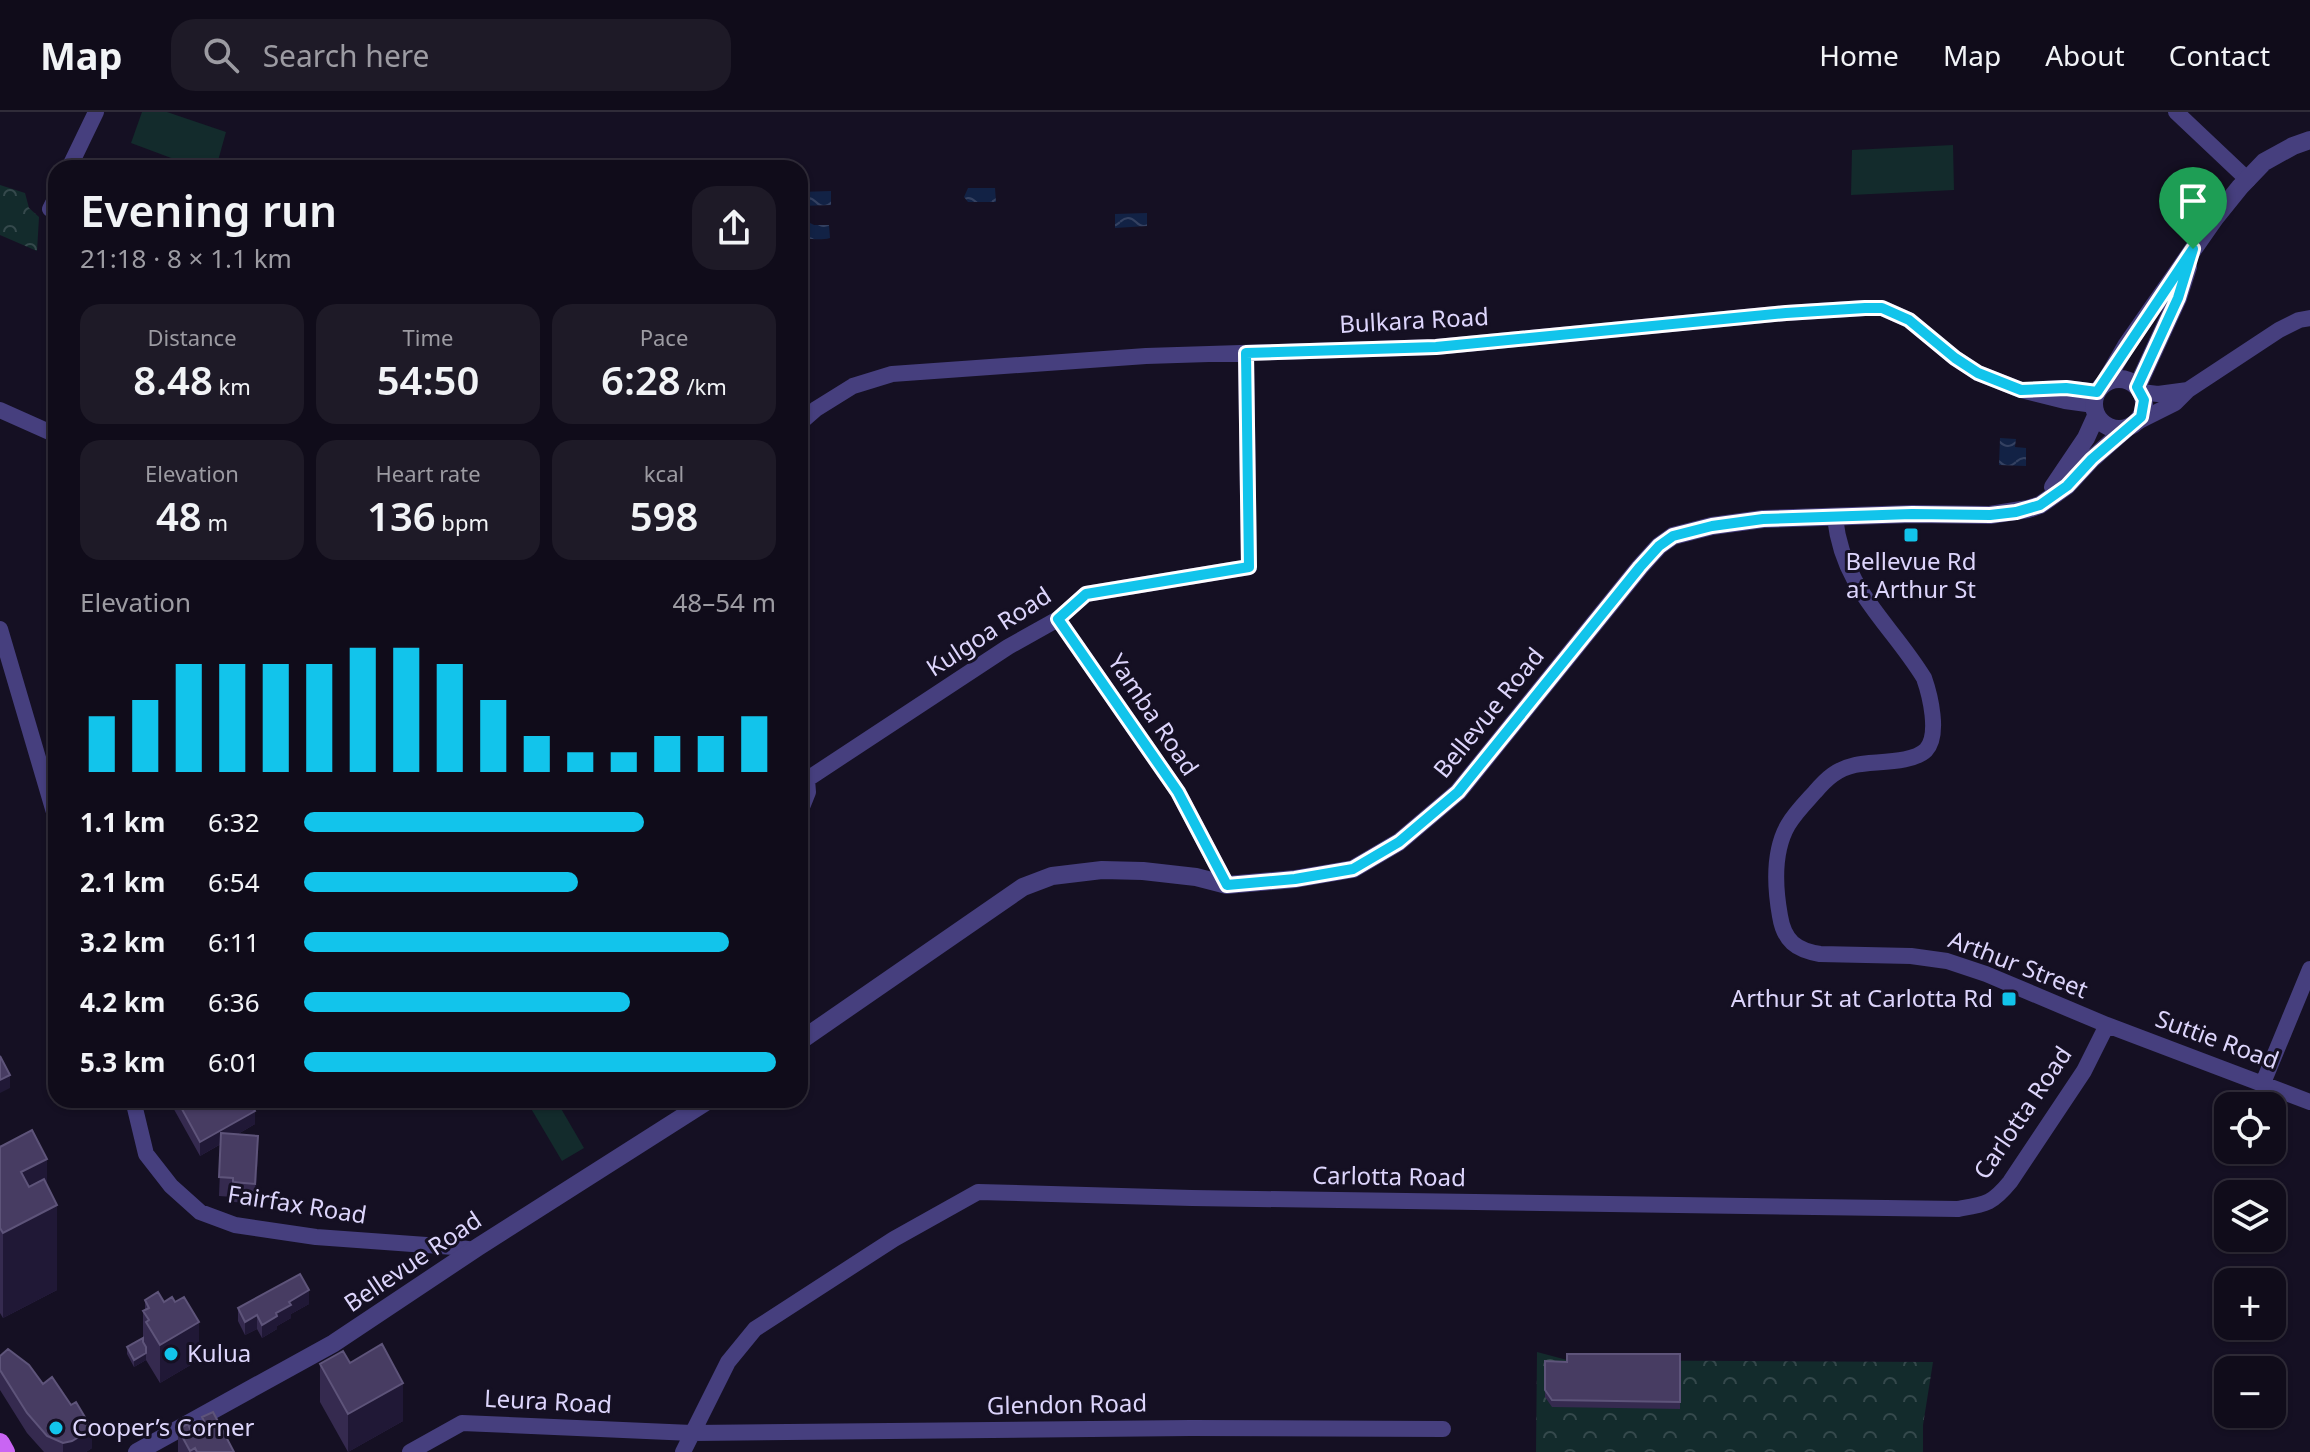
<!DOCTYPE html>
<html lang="en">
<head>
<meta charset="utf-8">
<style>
	:root { --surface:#100c1a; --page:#1e1a27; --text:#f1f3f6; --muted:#9c9ba2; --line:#302c39; --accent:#12c4eb }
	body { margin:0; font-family:"Noto Sans",sans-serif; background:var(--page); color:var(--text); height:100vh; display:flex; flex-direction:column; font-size:30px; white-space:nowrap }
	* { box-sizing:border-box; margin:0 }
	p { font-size:26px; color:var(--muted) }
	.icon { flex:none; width:44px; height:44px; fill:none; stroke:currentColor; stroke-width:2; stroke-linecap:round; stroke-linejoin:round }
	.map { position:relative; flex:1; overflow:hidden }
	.side { position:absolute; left:48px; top:48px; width:760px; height:948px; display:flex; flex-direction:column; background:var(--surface); border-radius:24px; box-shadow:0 2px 6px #0004,0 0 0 2px var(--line) }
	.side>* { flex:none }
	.fabs { position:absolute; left:2214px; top:980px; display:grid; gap:16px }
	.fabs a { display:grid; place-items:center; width:72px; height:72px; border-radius:16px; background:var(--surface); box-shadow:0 2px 6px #0004,0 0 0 2px var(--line); font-size:40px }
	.pin { position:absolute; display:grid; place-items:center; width:68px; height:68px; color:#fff; margin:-82px -34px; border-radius:50% 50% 50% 0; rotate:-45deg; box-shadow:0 0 8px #0007 }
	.pin .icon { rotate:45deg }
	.round { display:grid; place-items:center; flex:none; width:84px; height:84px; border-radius:24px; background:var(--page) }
	.headline { display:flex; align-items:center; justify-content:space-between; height:136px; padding:0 32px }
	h1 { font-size:44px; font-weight:600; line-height:60px }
	.figures { display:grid; grid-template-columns:repeat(3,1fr); gap:12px; height:136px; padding:8px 32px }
	.figures div { display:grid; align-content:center; border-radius:20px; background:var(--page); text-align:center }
	.figures b { font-size:40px; font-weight:600 }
	.figures small { font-size:22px; font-weight:400 }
	.figures p { font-size:22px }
	.chart { height:224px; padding:16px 32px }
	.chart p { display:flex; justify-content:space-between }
	.chart svg { width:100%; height:144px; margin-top:8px; stroke:var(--accent); stroke-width:6 }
	ul { padding:0 32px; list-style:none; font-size:26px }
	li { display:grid; grid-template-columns:128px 96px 1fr; align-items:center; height:60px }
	li i { height:20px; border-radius:10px; background:var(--accent) }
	header { display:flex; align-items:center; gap:48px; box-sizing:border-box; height:112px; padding:0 40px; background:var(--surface); border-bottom:2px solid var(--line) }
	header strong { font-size:38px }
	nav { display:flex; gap:44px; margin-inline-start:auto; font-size:28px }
	.search { width:560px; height:72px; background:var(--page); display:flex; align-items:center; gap:20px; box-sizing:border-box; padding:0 28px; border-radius:24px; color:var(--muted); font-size:30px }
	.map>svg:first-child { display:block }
</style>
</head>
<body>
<header>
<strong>Map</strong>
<div class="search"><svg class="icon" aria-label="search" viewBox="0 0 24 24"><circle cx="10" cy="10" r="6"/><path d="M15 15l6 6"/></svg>Search here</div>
<nav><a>Home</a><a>Map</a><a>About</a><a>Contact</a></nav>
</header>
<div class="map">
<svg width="2310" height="1340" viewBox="0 0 2310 1340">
	<defs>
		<pattern id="park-crowns" width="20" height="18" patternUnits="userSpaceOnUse" patternTransform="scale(2)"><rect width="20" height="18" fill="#132b2c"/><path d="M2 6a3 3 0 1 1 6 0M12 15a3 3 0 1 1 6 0" fill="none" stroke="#35494c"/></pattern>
		<pattern id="water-waves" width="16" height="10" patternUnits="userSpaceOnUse" patternTransform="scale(2)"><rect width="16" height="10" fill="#122245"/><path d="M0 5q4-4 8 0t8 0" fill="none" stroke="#344161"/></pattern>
	</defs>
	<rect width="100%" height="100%" fill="#151023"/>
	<path fill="#132b2c" d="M142,0H167L226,20L216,56H198L131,31Z
		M1953,33L1954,78L1851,83L1852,38Z
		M526,988H556L584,1036L562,1049Z"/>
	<path fill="url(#park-crowns)" d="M0,73L25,81L29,96L39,105L37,139L0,123Z
		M1537,1240L1567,1248L1933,1250L1923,1313V1340H1536Z"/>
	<path fill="url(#water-waves)" d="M968,76H995L996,90H968L964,85Z
		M831,79V93L800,94V80Z
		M1147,101V114L1115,116V102Z
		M810,111L814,113H829L830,126C819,129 811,126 800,127V113Z
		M2000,326L2016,327L2015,335L2026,336V354L1999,353Z"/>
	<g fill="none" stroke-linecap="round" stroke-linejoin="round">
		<path stroke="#463f7e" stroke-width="16" d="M2176,0L2248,68
			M69,56L96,0
			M50,97L56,85
			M2042,277L2066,276L2097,280
			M2141,280L2158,282L2188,278
			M0,298L56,323
			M800,311L816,297L853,274L892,262L1146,244L1436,235L1786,201L1865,196H1882L1909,208L1955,246L1978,261L2021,278L2065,289L2094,293
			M2135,311L2175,291L2188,278L2279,218L2299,208L2310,206
			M1835,406C1843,478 1889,509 1924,566C1930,583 1940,623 1926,638C1912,652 1874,649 1855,653C1837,657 1827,666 1815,680C1806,690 1795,701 1788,713C1773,739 1775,776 1780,804C1784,829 1796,838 1820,842L1911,844L1947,849L1986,862L2107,913L2310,990
			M1058,507L1178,680L1227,773
			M0,517L56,707
			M800,672L1008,535L1058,507L1086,482L1249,455L1246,241
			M800,700L808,680L807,667
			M2263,971L2310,857
			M133,988L146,1042L171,1074L200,1100L235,1113L316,1125L454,1135L474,1138
			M410,1340L462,1311L692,1321L1191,1316L1443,1317
			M683,1340L728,1250L755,1217L894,1127L978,1080L1192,1086L1958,1097C1986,1092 1992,1092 2010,1070L2084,959L2107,913"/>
		<path stroke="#463f7e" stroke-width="18" d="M2094 292a25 25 0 1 1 50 0a25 25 0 1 1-50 0Z
			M2104,272L2126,234L2215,106L2240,75L2264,50L2293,34L2310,28
			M2137,275L2178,186L2188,155
			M2053,375L2086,326L2096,304
			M800,929L1023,775L1052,764L1102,758L1143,759L1196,765L1227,773L1295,767L1353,757L1399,730L1458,680L1640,455L1659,434L1673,424L1712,414L1763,407L1912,402L1990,403L2028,397L2040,393L2067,374L2092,347L2127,316
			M137,1340L334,1231L478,1135L709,988"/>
		<path stroke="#c965f3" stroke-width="20" d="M0,1331L5,1340"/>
	</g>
	<path fill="#352a4f" d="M171,988H239L255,1012L238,1022L258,1043L255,1091L233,1090V1085L219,1084L221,1032L200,1044L171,992Z
		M0,1033L47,1072L57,1178L3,1206L0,1201Z
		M145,1188L199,1248L160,1271L146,1248L134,1255L127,1242V1235L143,1226V1199L145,1198Z
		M309,1192L291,1202V1206L277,1214V1217L262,1226L257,1217L245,1223L238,1209V1196Z
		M1680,1242V1297L1552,1295L1545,1285V1249L1567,1250Z
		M0,1244L92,1336L86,1340H44L27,1321L0,1278Z
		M350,1251L403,1309L348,1340L320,1290V1252Z
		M202,1305L234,1340H178V1317L191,1319L202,1313Z"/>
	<path fill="#201836" d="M10,963V976L0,981V968Z
		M255,999V1012L200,1044V1030Z
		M258,1024V1043L255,1091V1072Z
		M47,1047V1098L57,1093V1178L3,1206V1121L21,1060Z
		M309,1178V1192L291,1202V1206L277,1214V1217L262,1226V1213L289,1190Z
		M257,1203V1217L245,1223V1210Z
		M199,1210V1248L160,1271V1233Z
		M146,1241V1248L134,1255V1248Z
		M403,1271V1309L348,1340V1302Z
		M92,1317V1336L86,1340H63V1331Z"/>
	<path fill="#473c62" stroke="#5e547a" stroke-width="2" d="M0,944L10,963L0,968Z
		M177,988H239L242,993L249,989L255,999L200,1030Z
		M32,1018L47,1047L21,1060L29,1075L44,1067L57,1093L3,1121L0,1116V1035Z
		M221,1021L258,1024L255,1072L233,1070V1066L219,1065Z
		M300,1162L309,1178L289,1190L291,1193L276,1201L277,1204L262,1213L257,1203L245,1210L238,1196Z
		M158,1180L164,1190L172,1185L175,1190L184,1185L199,1210L160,1233L146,1210L149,1208L143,1199L149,1196L145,1188Z
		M143,1226V1230L146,1235V1241L134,1248L127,1235Z
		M382,1232L403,1271L348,1302L320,1252L343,1239L350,1251Z
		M8,1237L29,1253L43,1272L52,1265L71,1293L76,1290L92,1317L72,1329L63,1331L47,1324L27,1301L0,1258V1244Z
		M1567,1242H1680V1290L1552,1288L1545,1278V1249L1567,1250Z
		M213,1300L234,1340H197L195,1336L190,1339L178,1317L188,1312L191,1319L205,1311L202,1305Z"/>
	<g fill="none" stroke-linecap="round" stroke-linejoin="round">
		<defs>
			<path id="route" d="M2193,137L2178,186L2137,275L2144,288L2141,305L2092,347L2067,374L2040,393L2016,400L1990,403L1912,402L1763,407L1712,414L1673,424L1659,434L1640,455L1458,680L1399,730L1353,757L1295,767L1227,773L1178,680L1058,507L1086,482L1249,455L1246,241L1436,235L1786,201L1865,196H1882L1909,208L1955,246L1978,261L2021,278L2066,276L2097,280Z"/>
		</defs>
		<use href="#route" stroke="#fff" stroke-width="16"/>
		<use href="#route" stroke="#12c4eb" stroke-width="10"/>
	</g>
	<g fill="#12c4eb" stroke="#151023" stroke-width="3">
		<rect x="1903" y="415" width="16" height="16" rx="4"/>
		<rect x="2001" y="879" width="16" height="16" rx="4"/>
		<circle cx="171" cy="1242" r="8"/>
		<circle cx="56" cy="1316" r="8"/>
	</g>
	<g text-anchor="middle" stroke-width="6" stroke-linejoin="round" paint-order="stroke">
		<g font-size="24" fill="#ddd5fc" stroke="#151023">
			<text transform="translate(1414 209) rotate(-3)" y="8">Bulkara Road</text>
			<text transform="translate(989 520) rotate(-33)" y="8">Kulgoa Road</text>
			<text transform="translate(1489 601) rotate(-51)" y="8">Bellevue Road</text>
			<text transform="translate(1153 603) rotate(56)" y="8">Yamba Road</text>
			<text transform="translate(2018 853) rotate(21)" y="8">Arthur Street</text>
			<text transform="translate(2217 928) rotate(20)" y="8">Suttie Road</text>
			<text transform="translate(2023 1001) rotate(-56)" y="8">Carlotta Road</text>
			<text transform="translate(1389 1065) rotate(1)" y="8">Carlotta Road</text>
			<text transform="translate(297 1093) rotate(9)" y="8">Fairfax Road</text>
			<text transform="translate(413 1150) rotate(-34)" y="8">Bellevue Road</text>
			<text transform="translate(548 1290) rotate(3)" y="8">Leura Road</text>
			<text transform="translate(1067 1293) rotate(-1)" y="8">Glendon Road</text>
		</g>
		<g font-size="24" fill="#ddd5fc" stroke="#151023" text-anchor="start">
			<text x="1911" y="458" text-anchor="middle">Bellevue Rd<tspan x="1911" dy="28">at Arthur St</tspan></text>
			<text x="1993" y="895" text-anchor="end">Arthur St at Carlotta Rd</text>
			<text x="187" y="1250">Kulua</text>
			<text x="72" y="1324">Cooper’s Corner</text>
		</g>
	</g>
</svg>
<div class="fabs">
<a><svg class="icon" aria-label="locate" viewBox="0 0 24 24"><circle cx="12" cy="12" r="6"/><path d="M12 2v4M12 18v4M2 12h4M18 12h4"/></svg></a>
<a><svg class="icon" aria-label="layers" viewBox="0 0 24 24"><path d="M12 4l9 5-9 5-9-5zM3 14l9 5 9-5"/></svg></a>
<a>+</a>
<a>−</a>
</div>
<div class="pin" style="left:2193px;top:137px;background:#1e9e55"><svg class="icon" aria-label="arrive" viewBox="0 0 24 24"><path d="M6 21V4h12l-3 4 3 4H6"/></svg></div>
<section class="side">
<div class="headline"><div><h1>Evening run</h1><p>21:18 · 8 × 1.1 km</p></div><a class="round"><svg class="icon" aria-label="share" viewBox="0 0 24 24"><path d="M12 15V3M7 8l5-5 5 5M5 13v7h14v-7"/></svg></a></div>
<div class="figures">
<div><p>Distance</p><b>8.48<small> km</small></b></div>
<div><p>Time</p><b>54:50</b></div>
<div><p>Pace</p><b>6:28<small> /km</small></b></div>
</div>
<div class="figures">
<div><p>Elevation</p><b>48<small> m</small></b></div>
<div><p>Heart rate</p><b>136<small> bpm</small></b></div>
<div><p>kcal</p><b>598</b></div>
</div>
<div class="chart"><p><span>Elevation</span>48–54 m</p>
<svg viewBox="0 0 160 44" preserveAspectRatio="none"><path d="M5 44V27M15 44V22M25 44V11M35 44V11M45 44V11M55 44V11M65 44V6M75 44V6M85 44V11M95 44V22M105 44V33M115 44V38M125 44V38M135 44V33M145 44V33M155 44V27"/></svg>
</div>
<ul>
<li><b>1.1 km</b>6:32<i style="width:72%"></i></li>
<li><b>2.1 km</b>6:54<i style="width:58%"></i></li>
<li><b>3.2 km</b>6:11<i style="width:90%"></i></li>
<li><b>4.2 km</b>6:36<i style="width:69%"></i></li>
<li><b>5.3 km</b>6:01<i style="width:100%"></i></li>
</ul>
</section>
</div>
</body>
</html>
